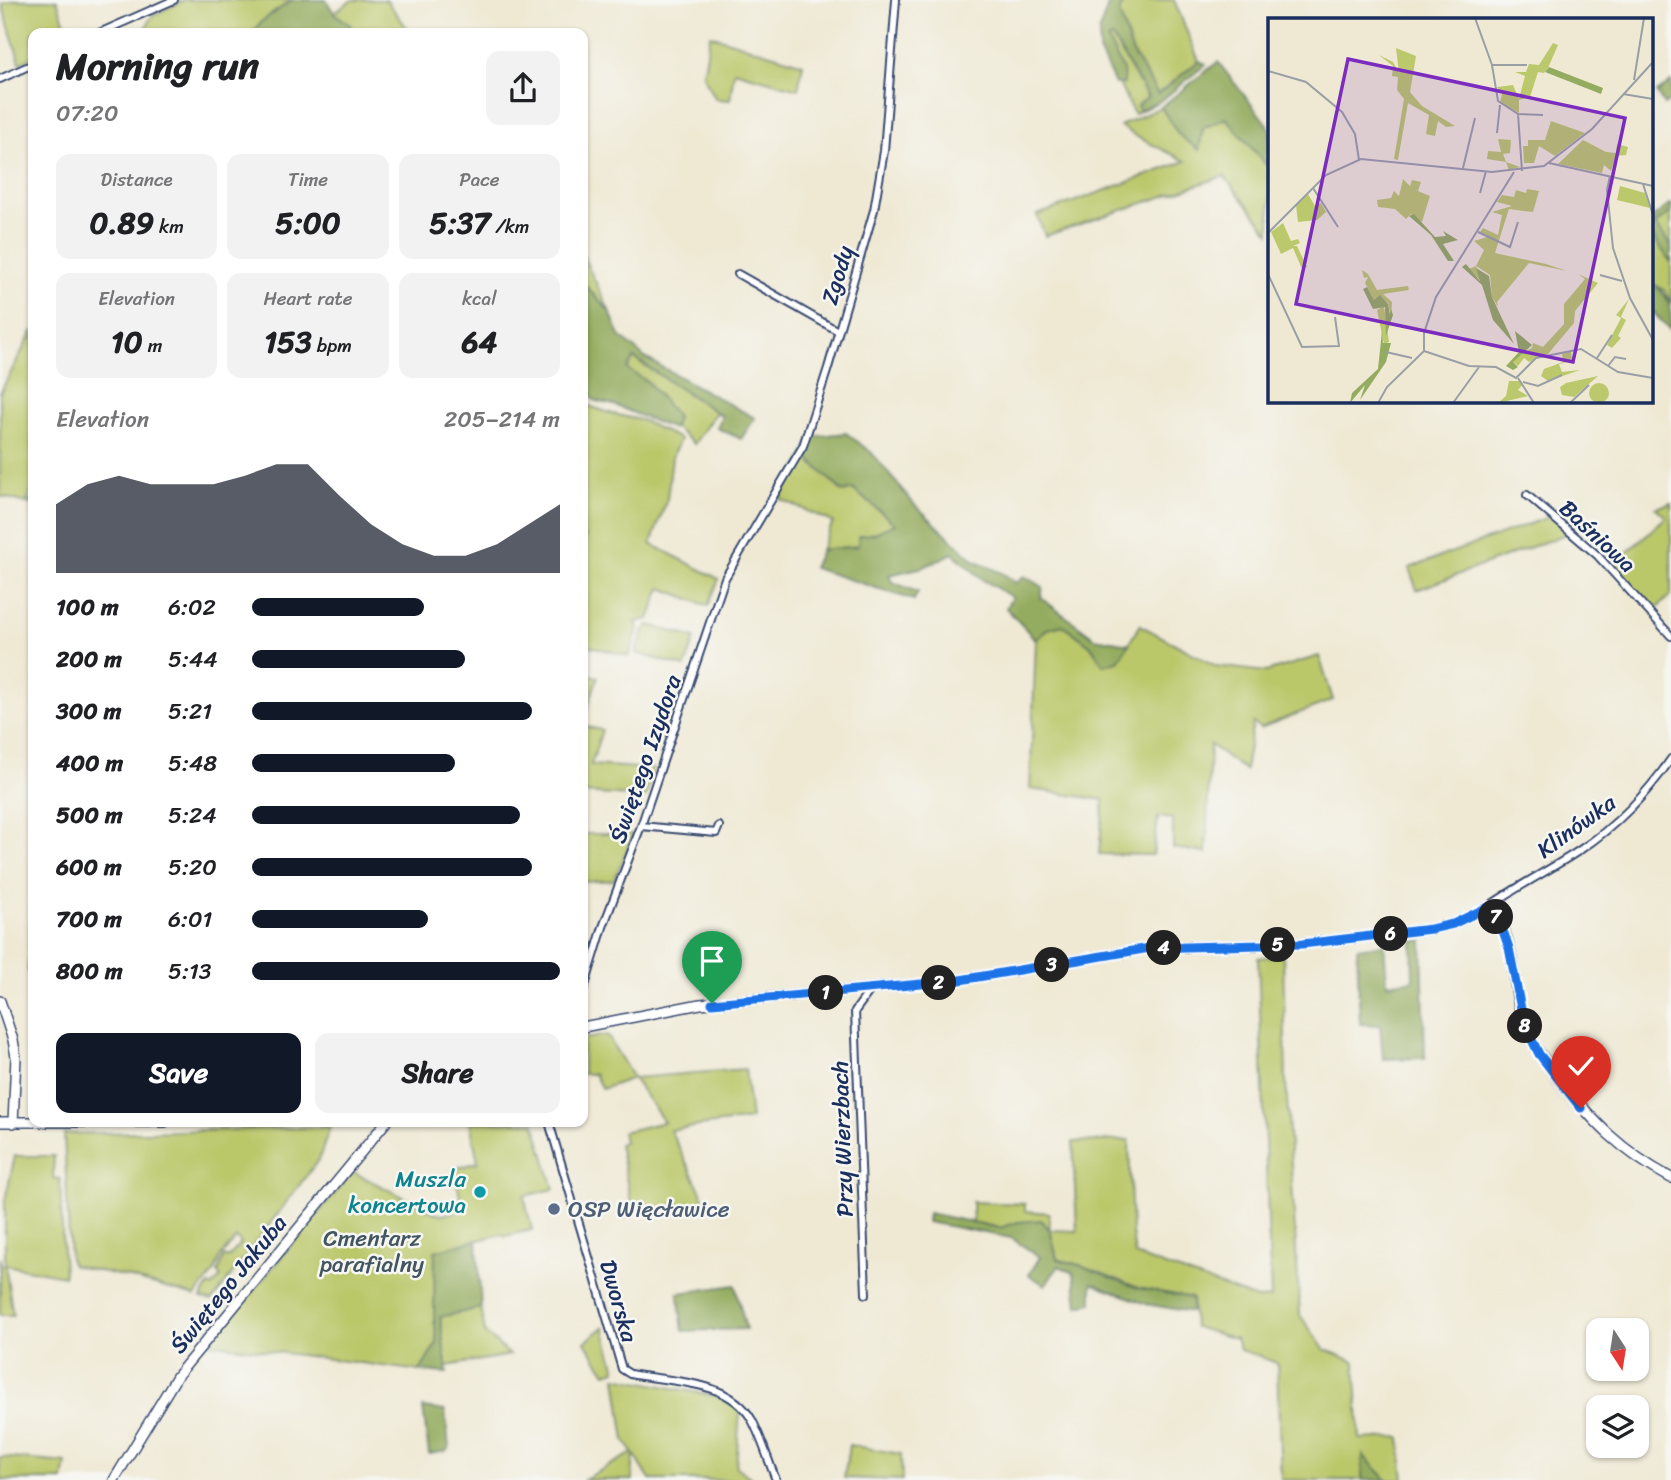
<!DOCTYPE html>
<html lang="en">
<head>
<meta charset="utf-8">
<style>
	:root { --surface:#fff; --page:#f2f2f2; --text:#202124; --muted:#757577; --accent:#111827 }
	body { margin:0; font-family:Sriracha,sans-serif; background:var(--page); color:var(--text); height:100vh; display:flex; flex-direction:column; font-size:26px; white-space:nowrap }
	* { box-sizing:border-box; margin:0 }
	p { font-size:23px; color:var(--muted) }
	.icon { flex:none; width:38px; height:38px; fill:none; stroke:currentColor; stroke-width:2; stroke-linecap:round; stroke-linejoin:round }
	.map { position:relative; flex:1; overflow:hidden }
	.side { position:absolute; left:28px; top:28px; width:560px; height:1099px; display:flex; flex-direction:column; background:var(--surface); border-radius:14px; box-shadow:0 2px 5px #0004 }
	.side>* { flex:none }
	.needle { width:46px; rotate:168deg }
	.tools { position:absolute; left:1586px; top:1318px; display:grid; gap:14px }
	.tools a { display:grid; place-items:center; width:63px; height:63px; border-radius:14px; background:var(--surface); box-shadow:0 2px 5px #0004; font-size:35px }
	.pin { position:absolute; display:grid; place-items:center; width:60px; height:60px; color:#fff; margin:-72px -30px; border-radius:50% 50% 50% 0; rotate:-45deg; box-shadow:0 0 7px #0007 }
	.pin .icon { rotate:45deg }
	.km { position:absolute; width:35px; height:35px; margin:-18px; border-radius:50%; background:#222; color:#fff; font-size:19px; line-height:35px; text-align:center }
	.round { display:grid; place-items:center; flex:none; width:74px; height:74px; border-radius:14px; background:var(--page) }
	.overview { display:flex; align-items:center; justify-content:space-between; height:119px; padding:0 28px }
	h1 { font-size:38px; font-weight:700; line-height:52px }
	.figures { display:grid; grid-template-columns:repeat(3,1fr); gap:10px; height:119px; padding:7px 28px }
	.figures div { display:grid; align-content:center; border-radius:14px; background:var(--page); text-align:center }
	.figures b { font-size:30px; font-weight:700 }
	.figures small { font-size:19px; font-weight:400 }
	.figures p { font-size:19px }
	.chart { height:196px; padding:14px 28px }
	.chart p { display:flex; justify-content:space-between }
	.chart svg { width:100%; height:126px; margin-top:7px; fill:var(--accent); opacity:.7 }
	.primary-button { display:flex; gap:14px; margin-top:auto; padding:14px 28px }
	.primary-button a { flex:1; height:80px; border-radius:14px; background:var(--accent); color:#fff; font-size:28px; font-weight:700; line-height:80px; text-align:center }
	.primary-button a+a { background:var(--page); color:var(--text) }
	ul { padding:0 28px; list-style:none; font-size:23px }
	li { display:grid; grid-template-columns:112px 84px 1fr; align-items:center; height:52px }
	li i { height:18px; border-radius:9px; background:var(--accent) }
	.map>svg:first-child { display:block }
</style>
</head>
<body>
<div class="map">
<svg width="1671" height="1480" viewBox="0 0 1671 1480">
	<rect width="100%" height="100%" fill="#f6f6f2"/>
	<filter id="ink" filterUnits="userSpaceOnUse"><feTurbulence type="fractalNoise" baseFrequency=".0143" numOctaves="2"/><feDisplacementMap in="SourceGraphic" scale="14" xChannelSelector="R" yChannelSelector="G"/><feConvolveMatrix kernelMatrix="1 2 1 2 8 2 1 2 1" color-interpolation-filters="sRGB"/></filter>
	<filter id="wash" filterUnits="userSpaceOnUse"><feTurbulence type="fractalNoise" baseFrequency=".00686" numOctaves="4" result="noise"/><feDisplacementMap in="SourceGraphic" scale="28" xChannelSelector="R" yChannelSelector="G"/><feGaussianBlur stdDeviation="1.57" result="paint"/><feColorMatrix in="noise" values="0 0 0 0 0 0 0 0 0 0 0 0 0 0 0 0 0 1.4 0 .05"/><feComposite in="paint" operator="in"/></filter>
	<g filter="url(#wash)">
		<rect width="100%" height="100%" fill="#efe9d4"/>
		<path fill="#bbc86b" stroke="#6b7c64" stroke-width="2" d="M13,0H57L68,33H33V57L20,63L2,4Z
			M184,0H292L261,22L252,33H143L152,16Z
			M352,0H386L411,33H345L351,26L334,13Z
			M1124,0H1174L1199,61L1158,94L1133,54L1119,13Z
			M710,35L803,64L798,89L734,71L730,100L716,99L703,76Z
			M1112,37L1148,98L1138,106L1140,111L1134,114L1119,84L1124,83L1108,40Z
			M1161,107L1179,135L1199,149L1203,128L1226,118L1270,169V233L1224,176L1045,236L1037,215L1186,161L1137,137L1120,126Z
			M1671,212V246L1655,224Z
			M1652,236L1671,262V304L1665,291L1652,283Z
			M583,256L610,312L583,283Z
			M33,330V489L27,501H33V505L0,496V393Z
			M633,358L716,412L694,444L674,427L677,417L648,382L626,369Z
			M583,404L613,414L641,420L680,439L672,457L667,499L651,544L719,579L708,606L661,588L649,619L636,622L638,629L629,656L586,645L583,658V544L586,536L583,535Z
			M804,455L843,492L852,489L896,524L875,533L859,536L858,546L821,550L833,522L780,499Z
			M1671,503V595L1654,611L1612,566L1666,517L1656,508Z
			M1554,515L1574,531L1417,590L1409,568Z
			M649,625L695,638L685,667L636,653L644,630Z
			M1063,625L1090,645L1104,665L1118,661L1140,625L1216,666L1266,672L1319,656L1333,700L1260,728L1253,723L1245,770L1210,745L1206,853L1173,848V819L1158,817L1153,855L1099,854L1104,800L1030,789L1036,640L1047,629Z
			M583,673L598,677L583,721Z
			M583,726L602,730L591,765L654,769L646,797L583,793Z
			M583,834H634L614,880L583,882Z
			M31,919L33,920V972H28Z
			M1283,955L1286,1082L1300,1315L1324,1349L1355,1362L1360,1439L1400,1437L1404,1480H1387L1363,1456L1362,1480H1281L1277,1363L1240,1350L1236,1339L1194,1327L1192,1298L1138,1288L1083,1266L1057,1259L1050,1230L1018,1222L1000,1228L973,1222L972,1202L1025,1204V1211L1049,1213L1050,1230L1077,1231L1073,1142L1129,1140L1132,1233L1135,1255L1257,1299L1271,1298L1258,958Z
			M607,1035L633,1078L745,1069L751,1119L670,1130L706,1202L633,1212L619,1144L624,1142L622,1132L664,1122L633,1078L602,1089L594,1074H583V1039Z
			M470,1122H534L554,1189L524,1196L532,1230L505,1236L502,1234L435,1251L434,1318L437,1343L420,1371L209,1343L353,1172L435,1213L441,1215L463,1210L454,1169L478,1162Z
			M330,1127L319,1159L212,1301L201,1298L209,1285L212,1287L221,1277L218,1273L224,1256L228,1258L241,1243L236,1238L221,1256L215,1271L195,1296L127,1277L72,1265L70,1261L64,1134Z
			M15,1156H54L53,1178L60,1179L64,1276L5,1265L13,1315H0V1257L1,1264L5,1265V1200Z
			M481,1308L485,1333L510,1355L446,1366L440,1316Z
			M604,1327L616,1370L606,1373L585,1342Z
			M616,1377L720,1397L740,1411L736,1467L754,1480H650L634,1454L632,1480H583L633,1453L625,1441Z
			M849,1445L901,1454L902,1480L844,1478Z
			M0,1457L66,1463L63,1480H0Z"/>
		<path fill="#94ac5f" stroke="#586e5e" stroke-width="2" d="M292,0H326L334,13L351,26L345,33H252L261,22Z
			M1110,0H1124L1119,13L1133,54L1158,94L1199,61L1206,64L1162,100L1140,111L1137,106L1148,97L1112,37L1108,40L1123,70L1124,84H1115L1099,51V31Z
			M1218,62L1270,128V169L1226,118L1203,128L1199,150L1179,135L1161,107Z
			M1671,82V100L1664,105L1657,93Z
			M1671,204V212L1655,224L1671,246V262L1652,236V218Z
			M583,283L610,312L620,336L645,358L755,418L741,439L717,428L722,416L634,358L627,369L648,382L677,417L673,429L614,405L596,401L588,395L583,380Z
			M1652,283C1671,296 1671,307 1671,331L1652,311Z
			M846,433L872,453L913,503L974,560L1004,574L1016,583L1024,576L1043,587L1041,598L1095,638L1129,644L1118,661L1104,665L1090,645L1063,625L1047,629L1036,640L1006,608L1012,597L983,580L953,553L924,567L889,575L892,582L918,592L914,600L813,568L821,550L858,546L859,536L875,533L895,524L853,489L843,492L804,455L811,437Z
			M1422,940L1425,1058L1383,1059L1380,1025L1360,1024L1357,948L1384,944L1387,984L1413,980L1412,941Z
			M928,1213L999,1228L1018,1222L1041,1220L1050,1230L1057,1259L1083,1266L1138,1288L1192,1298V1312L1146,1304L1092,1283V1303L1078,1306L1074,1273L1059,1266L1045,1285L1029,1275L1040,1257L1011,1238L927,1222Z
			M477,1240L481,1308L440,1317L447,1373L420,1371L437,1343L434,1318L435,1251Z
			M735,1285L746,1329L683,1331L678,1293Z
			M423,1408L445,1411L449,1448L446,1451L429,1454Z
			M1363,1455L1387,1480H1362Z"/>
	</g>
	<g filter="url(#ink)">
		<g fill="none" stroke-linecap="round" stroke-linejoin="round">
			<defs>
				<path id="street" d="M99,33L174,0
					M0,79L33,64
					M738,274L838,331
					M1527,495L1597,555L1671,636
					M641,826L716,833L719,826
					M1488,907C1517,886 1550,870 1580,850C1616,826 1646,795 1671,759
					M583,992L603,927L641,826L725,578L803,446L828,368L874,210L884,151L896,0
					M549,1122L622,1369L630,1374C670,1382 729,1379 752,1420C762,1439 768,1460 776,1480
					M866,1294L855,1011L871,989"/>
				<path id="secondary" d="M0,1001L13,1040L16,1057L13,1123
					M583,1027L700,1004L954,981L1150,948L1302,944L1431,929L1453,924L1488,907C1492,913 1498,918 1501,925C1517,955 1512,993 1524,1024C1532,1045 1546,1062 1559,1079C1594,1123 1621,1151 1671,1178
					M0,1122H165
					M114,1480L177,1376L386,1122"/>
			</defs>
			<use href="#street" stroke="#3b4b70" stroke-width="10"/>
			<use href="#secondary" stroke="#3b4b70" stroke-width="12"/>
			<use href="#street" stroke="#fff" stroke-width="6"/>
			<use href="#secondary" stroke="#fff" stroke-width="9"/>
		</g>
	</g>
	<g fill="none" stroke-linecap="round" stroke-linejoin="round" filter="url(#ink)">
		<defs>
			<path id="route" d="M712,1003L954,981L1150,948L1302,944L1431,929L1453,924L1488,907L1501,925L1509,948L1524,1024L1539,1054L1581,1108"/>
		</defs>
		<use href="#route" stroke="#fff" stroke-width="14"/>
		<use href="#route" stroke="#1a73e8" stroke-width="9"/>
	</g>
	<circle fill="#0f9aa8" stroke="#f6f6f2" stroke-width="2.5" cx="480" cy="1192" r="7"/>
	<circle fill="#5c6f8a" stroke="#f6f6f2" stroke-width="2.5" cx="554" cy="1209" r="7"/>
	<g text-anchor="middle" stroke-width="5" stroke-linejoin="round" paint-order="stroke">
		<g font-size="23" fill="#1b2f5e" stroke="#f6f6f2">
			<text transform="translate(837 275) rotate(-73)" y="8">Zgody</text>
			<text transform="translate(1598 536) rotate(43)" y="8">Baśniowa</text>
			<text transform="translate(645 759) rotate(-71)" y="8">Świętego Izydora</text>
			<text transform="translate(1576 826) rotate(-36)" y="8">Klinówka</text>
			<text transform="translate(842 1139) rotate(-92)" y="8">Przy Wierzbach</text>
			<text transform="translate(228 1284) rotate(-51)" y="8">Świętego Jakuba</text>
			<text transform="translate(619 1301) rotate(74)" y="8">Dworska</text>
		</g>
		<g font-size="23" fill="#0d838f" stroke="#f6f6f2" text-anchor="end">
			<text x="466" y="1187">Muszla<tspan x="466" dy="26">koncertowa</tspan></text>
		</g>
		<g font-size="23" fill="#4e5e75" stroke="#f6f6f2" text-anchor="start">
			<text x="568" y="1217">OSP Więcławice</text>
		</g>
		<g font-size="23" fill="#435561" stroke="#f6f6f2">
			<text x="372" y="1246">Cmentarz<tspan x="372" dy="26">parafialny</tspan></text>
		</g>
	</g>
	<g transform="translate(1268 18)">
		<rect width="385" height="385" fill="#efe9d4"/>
		<path d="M285,25L290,27L280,50L276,55L270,54L262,79L251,82V95L232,85L234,76L229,69L245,67L251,81L257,58L247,54H258L261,46L271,47ZM128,30L148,38L142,74L154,88L187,108L178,109L170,103L167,118L158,116L161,97L140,85L130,142L126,141L136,81L129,72L130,59L124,58L125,48L111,37L125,44L131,55ZM283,103L317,115L287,138L271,128L266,145H256L255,128H260V122H277ZM230,121L243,122L242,135L235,136L238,144L252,149L241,152L238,144L219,141L220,133L233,134ZM315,122L338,134L348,135L349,126L360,129L358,137L348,138L343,153L336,147L334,155L290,146ZM135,161L142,168L144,162L153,164L150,173L162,178L154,204L143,196L138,201L127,191L110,189L109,182L123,180L126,173L131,178ZM352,168L377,175L382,190L349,182ZM259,171L271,173L265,194L241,191L227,235L278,246L299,253L261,245L229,284L230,289L224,279L222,257L208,248L213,263L201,251L208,248L216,232L206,223L219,219L212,214L215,210L230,217L234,197L224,194L244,188L229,184L234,177L246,179L248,172L258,175ZM40,176L47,188L53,185L58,194L49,202L30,204L28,187ZM15,205L23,223L30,221L32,225L25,228H29L39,249L34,251L25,230L13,236L3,214ZM94,252L100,256L109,272L140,268L141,272L115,276L124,284L123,299L120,285L111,278L106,282L97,265L100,259L96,260ZM310,256L330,265L307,293L306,305L280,336L261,344L256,340L250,348L245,344L251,336L264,330L265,325L275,329L296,306V286L317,261ZM361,281L353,299L358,302L350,318L353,320L344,330L339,327L353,300L348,297ZM116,288L121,324L116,326L109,292ZM303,333L304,343L291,346L294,354L312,352L280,363L273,358L276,351L295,344L294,335ZM330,358L306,379L294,377L292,369L298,365ZM241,363H251L255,366L250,372L260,378L230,385L238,378ZM321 375a10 10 0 1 1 20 0a10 10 0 1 1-20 0Z" fill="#bbc86b"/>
		<path d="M281,49L335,70L333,76L277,54ZM146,196L167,219L178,218L175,213L190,222L175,226L186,243H180L163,217L141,198ZM198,246L212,263L208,250L221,258L224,279L246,326L225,302L214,267L194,249ZM99,269L106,282L112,277L120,286L122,297L123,291L125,297L118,318L117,289L105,291L95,271ZM114,313L115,325H123L118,344L92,382L97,367L82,385L84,375L110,351ZM247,313L264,327L245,344L250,349L245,352L238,348L251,334Z" fill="#94ac5f"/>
		<path fill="none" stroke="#9a9fa5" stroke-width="2" d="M207,0L224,47L230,83L250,96L254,153M224,47H259M0,53L38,64L74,94L87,116L91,142M366,62L376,0M355,76L385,81M249,96L275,97M229,115L232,87M281,145L385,168M195,150L207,100M342,158L339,172L345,230L362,280L385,322M375,166L385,197M45,170L70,209M212,175L218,153M210,214L242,229L250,204M0,215L58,157L93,141L224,154L276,148L324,111L385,44M0,256L34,329L71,328L67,299M332,257L354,263M156,333L201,348L228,349L248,360L268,340L313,331L350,354L385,360M156,333V315L168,279L246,154M118,334L144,340M329,340L344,317M340,348L347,339L358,341M250,360L266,385M255,364L270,368L294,357M110,385L119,369L156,333M185,385L211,349M302,385L321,367"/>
		<path fill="#7b2cbf" fill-opacity="0.15" stroke="#7b2cbf" stroke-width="3.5" d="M80,41L357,100L305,344L28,286Z"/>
		<rect width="385" height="385" fill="none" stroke="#1b2f5e" stroke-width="3.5"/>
	</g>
</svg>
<div class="tools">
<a><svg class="needle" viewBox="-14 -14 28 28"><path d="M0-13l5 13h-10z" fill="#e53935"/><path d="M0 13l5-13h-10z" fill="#757577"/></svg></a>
<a><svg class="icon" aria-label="layers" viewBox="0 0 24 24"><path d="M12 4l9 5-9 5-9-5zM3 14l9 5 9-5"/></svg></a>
</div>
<div class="pin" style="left:712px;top:1003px;background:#1e9e55"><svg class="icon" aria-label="arrive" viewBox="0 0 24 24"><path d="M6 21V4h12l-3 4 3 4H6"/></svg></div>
<div class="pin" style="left:1581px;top:1108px;background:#d93025"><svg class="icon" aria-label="check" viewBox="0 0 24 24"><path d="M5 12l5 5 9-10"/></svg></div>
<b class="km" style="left:826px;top:993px">1</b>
<b class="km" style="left:939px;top:983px">2</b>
<b class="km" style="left:1052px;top:965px">3</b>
<b class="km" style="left:1164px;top:948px">4</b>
<b class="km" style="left:1278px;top:945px">5</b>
<b class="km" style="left:1391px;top:934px">6</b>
<b class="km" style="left:1496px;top:917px">7</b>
<b class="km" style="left:1525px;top:1026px">8</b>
<section class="side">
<div class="overview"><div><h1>Morning run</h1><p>07:20</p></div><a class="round"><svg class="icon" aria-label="share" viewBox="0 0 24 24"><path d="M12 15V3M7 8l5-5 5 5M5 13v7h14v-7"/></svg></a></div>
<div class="figures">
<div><p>Distance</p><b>0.89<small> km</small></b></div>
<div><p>Time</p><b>5:00</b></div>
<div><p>Pace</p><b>5:37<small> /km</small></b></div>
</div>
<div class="figures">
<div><p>Elevation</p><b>10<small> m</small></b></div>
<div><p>Heart rate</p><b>153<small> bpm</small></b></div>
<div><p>kcal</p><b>64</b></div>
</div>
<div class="chart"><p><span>Elevation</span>205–214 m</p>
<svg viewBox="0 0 160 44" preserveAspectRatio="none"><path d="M0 44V20L10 13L20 10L30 13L40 13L50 13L60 10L70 6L80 6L90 17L100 27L110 34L120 38L130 38L140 34L150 27L160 20V44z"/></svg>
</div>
<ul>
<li><b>100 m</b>6:02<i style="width:56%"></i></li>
<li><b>200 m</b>5:44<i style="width:69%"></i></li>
<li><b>300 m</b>5:21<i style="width:91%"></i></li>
<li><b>400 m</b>5:48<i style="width:66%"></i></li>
<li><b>500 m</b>5:24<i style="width:87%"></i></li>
<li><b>600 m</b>5:20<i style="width:91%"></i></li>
<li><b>700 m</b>6:01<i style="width:57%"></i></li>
<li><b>800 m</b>5:13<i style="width:100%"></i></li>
</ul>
<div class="primary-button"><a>Save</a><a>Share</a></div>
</section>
</div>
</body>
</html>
